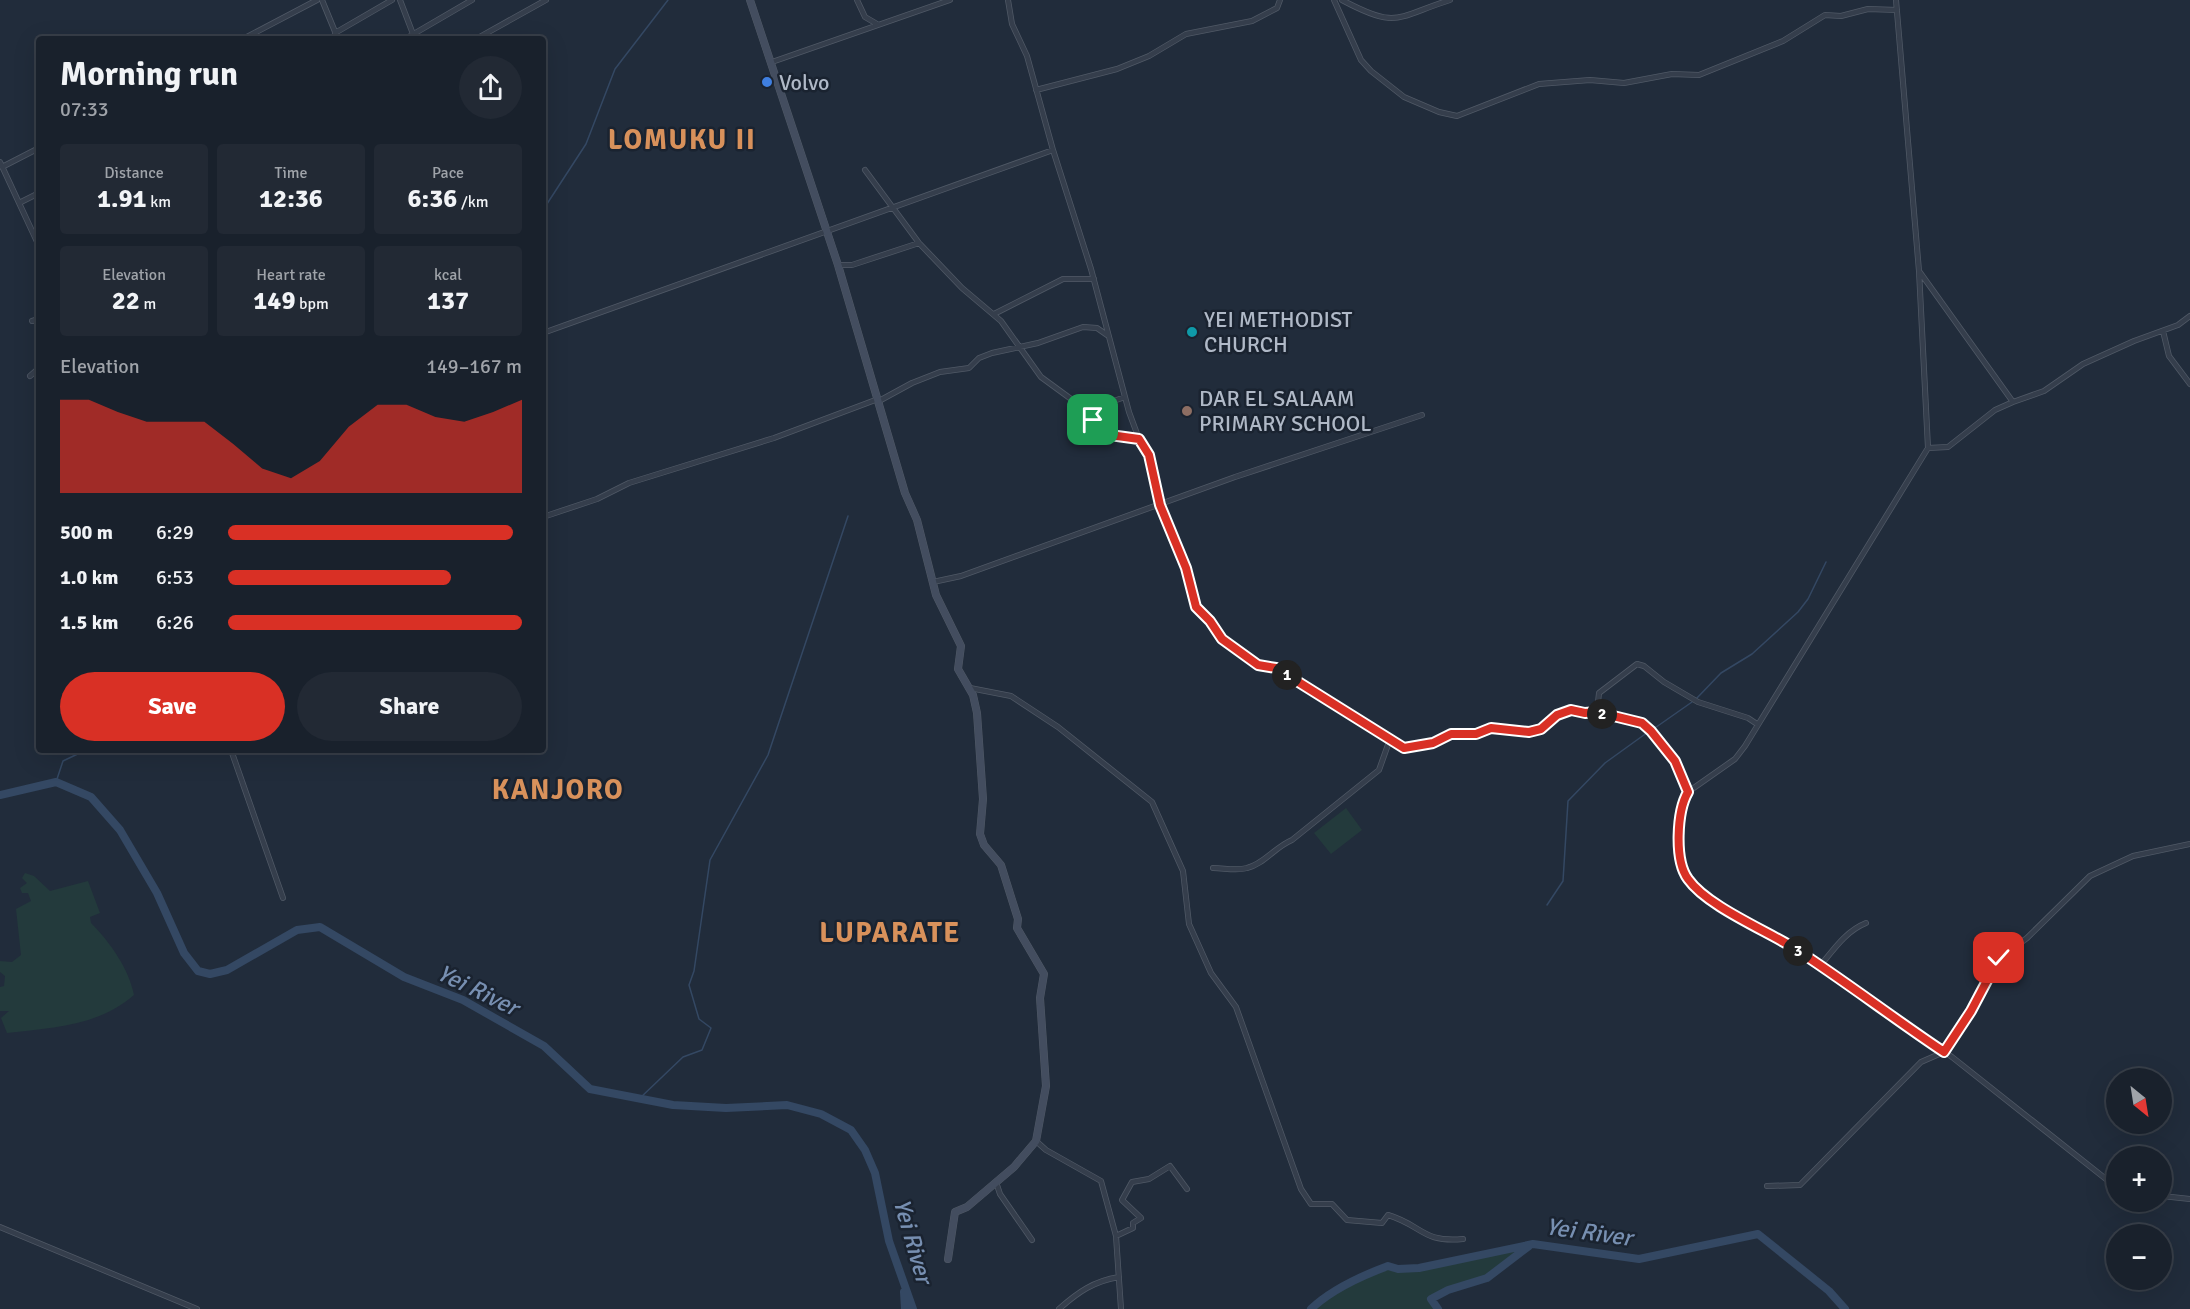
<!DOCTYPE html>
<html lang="en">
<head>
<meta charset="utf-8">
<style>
	:root { --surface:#19212c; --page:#222934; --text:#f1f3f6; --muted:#9fa3a9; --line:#373e48; --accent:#d93025 }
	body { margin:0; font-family:Signika,sans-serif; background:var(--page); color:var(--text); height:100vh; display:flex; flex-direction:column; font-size:22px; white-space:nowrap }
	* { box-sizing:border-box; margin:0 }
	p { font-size:20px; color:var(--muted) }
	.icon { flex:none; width:33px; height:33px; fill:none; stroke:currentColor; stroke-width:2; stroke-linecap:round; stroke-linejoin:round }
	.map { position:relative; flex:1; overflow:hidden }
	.sheet { position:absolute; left:36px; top:36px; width:510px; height:717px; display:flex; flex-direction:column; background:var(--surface); border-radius:6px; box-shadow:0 6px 24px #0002,0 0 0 2px var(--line) }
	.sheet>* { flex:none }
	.needle { width:39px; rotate:150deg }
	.tools { position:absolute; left:2106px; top:1068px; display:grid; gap:12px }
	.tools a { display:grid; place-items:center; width:66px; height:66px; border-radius:50%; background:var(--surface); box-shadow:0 6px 24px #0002,0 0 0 2px var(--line); font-size:30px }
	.pin { position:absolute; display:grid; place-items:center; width:51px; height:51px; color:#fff; margin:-26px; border-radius:12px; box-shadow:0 3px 9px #0006 }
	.km { position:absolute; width:30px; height:30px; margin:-15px; border-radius:50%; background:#222; color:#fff; font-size:16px; line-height:30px; text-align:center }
	.round { display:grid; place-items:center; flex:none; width:63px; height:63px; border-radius:32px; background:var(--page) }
	.overview { display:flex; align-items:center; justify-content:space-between; height:102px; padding:0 24px }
	h1 { font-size:33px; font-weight:800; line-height:45px }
	.metrics { display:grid; grid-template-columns:repeat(3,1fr); gap:9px; height:102px; padding:6px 24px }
	.metrics div { display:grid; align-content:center; border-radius:6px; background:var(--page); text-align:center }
	.metrics b { font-size:26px; font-weight:800 }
	.metrics small { font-size:16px; font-weight:400 }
	.metrics p { font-size:16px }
	.chart { height:168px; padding:12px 24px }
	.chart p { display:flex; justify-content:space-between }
	.chart svg { width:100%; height:108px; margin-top:6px; fill:var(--accent); opacity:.7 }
	.cta { display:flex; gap:12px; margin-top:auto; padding:12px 24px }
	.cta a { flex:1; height:69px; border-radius:36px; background:var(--accent); color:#fff; font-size:24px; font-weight:800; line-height:69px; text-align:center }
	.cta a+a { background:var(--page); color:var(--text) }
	ul { padding:0 24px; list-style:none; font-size:20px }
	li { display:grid; grid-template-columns:96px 72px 1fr; align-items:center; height:45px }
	li i { height:15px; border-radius:8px; background:var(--accent) }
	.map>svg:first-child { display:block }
</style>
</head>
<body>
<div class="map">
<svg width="2190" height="1309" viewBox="0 0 2190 1309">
	<rect width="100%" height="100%" fill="#212c3b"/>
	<path fill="#233a3c" d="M1346,808L1362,830L1331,854L1314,833Z
		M25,873L34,876L50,891L88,881L100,913L90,917L91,923C110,942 129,969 134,995C99,1026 51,1028 7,1033L1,1018L9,1011H0V987L4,986L5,976L0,972V961L12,962L21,955L16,909L31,901L28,893H22L20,888L27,883L22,878Z
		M1533,1244L1498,1272L1432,1298L1438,1309H1311C1332,1289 1361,1276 1388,1266C1417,1275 1499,1250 1533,1244Z"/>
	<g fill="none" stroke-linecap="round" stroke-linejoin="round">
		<path stroke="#344863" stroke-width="1.5" d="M543,210L586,144L615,69L668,0
			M1696,699L1721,673L1752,654L1798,612L1808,599L1826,562
			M1652,730L1692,702
			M56,782L63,761L86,750
			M1547,905L1563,881L1568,801L1605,763L1648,732
			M639,1099L683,1057L702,1050L711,1028L699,1019L689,985L694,971L710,860L768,755L848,516"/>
		<path stroke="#344863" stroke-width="8" d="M0,795L56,782L91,797L120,830L157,893L184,953L198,971L210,974L227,970L297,930L320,927L404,977L463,1000L544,1046L590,1089L673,1105L726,1108L787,1105L821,1114L851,1130L865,1150L875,1173L889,1241L913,1309
			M904,1292L905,1309
			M1311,1309C1332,1289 1361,1276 1388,1266L1398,1269L1419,1268L1533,1244L1639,1259L1758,1234L1829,1291L1845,1309
			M1438,1309L1431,1299L1448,1290L1487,1278L1529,1246"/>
		<defs>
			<path id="street" d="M322,0L338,39
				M400,0L413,34
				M857,0L865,17L877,24
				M1008,0L1012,24L1027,56L1053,150L1091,269L1129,412L1139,439L1149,455L1160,505L1186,568L1196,607L1210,621L1222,639L1258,665L1276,668L1404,748L1433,743L1451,734H1476L1492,728L1529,732L1541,729L1557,715L1571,710L1585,713L1597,712L1642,723L1651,731L1675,761L1688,792
				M1334,0L1361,60L1371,71L1404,97L1439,112L1457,116L1539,84L1590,80L1624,83L1672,74L1699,75L1783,41L1825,15L1841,16L1868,9L1897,10
				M1342,0C1398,30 1396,17 1450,0
				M1896,0L1919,271L2013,402L2044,391L2083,364L2134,341L2178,325L2190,316
				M335,33L392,0
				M243,39L317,0
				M405,39L472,0
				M476,39L546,0
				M772,62L950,0
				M38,74L39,77
				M1036,90L1117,69L1149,56L1186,34L1252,21L1277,8L1280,0
				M0,162L39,246
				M2,167L39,148
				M865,170L919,243L962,288L1001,321L1041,377L1082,407L1110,435L1139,439
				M19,203L39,193
				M838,265H852L919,243
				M1919,271L1928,448L1745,746L1735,759L1688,792L1682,803L1679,857L1687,879L1708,898L1793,948L1952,1057L2116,1187
				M994,314L1063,279H1094
				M32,321L39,319
				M2163,331L2169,356L2190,384
				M543,333L1053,150
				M30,376L39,368
				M879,401L912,383L940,372L969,368L979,358L992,353L1038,343L1083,327L1097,328L1107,335
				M1090,416L1108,403L1125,397
				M1928,448L1948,447L1995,410L2013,402
				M543,517L597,499L629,483L774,438L878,399
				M933,582L961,576L1235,477L1422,415
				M970,688L1011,696L1058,727L1152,802L1183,871L1189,924L1211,973L1236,1007L1301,1189L1311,1204H1332L1347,1220L1382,1223L1388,1215C1422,1225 1422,1243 1463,1239
				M1597,712L1599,693L1637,664L1644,666L1664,682L1698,702L1748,718L1757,724
				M231,750L283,898
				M1213,868C1224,868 1237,871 1247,868C1264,864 1275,847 1292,840L1379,770L1390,739
				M1820,966C1834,949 1846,931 1866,923
				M1036,1141L1046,1150L1101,1181L1116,1236L1121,1309
				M996,1182L1000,1194L1032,1240
				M1767,1186L1800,1185L1921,1062L1944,1052L1971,1011L1999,959L2027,938L2090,876L2133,856L2190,844
				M2162,1196L2190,1199
				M0,1227L197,1309
				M1116,1236L1133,1228V1223L1141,1218L1122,1200L1132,1182L1149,1179L1170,1166L1187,1189
				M1059,1309C1078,1292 1094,1281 1119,1277"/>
			<path id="secondary" d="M750,0L838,265L905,493L917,520L936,595L961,646L958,669L973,695L977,713L983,799L980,834L984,845L1001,865L1018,919L1017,928L1044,974L1040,998L1046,1086L1036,1141L1014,1167L967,1207L955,1212L948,1259"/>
		</defs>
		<use href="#street" stroke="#505966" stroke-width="6"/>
		<use href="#secondary" stroke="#505966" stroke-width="8"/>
		<use href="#street" stroke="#353e4c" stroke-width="4.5"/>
		<use href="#secondary" stroke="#434d5f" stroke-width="7"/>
	</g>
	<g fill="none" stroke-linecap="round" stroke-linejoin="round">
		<defs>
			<path id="route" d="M1093,420L1110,435L1139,439L1149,455L1160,505L1186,568L1196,607L1210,621L1222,639L1258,665L1276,668L1404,748L1433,743L1451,734H1476L1491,728L1529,732L1541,729L1557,715L1571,710L1585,713L1597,712L1642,723L1651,731L1675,761L1688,792C1677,811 1674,860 1688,879C1707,906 1765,930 1794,948C1845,981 1893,1018 1944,1052L1971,1011L1999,958"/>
		</defs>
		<use href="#route" stroke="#fff" stroke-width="12"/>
		<use href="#route" stroke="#d93025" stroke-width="8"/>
	</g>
	<circle fill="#3f7fe0" stroke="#1a2330" stroke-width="2" cx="767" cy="82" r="6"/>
	<circle fill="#0f9aa8" stroke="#1a2330" stroke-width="2" cx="1192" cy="332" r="6"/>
	<circle fill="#8d6e63" stroke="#1a2330" stroke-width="2" cx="1187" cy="411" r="6"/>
	<g text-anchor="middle" stroke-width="5" stroke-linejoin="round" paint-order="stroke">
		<g font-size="22" fill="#b0b9c7" stroke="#1a2330" text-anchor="start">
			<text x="779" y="90">Volvo</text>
			<text x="1204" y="327">YEI METHODIST<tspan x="1204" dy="25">CHURCH</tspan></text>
			<text x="1199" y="406">DAR EL SALAAM<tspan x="1199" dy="25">PRIMARY SCHOOL</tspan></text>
		</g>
		<g font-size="24" font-style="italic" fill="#778fb1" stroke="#1a2330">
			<text transform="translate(478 990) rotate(26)" y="8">Yei River</text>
			<text transform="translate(1589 1232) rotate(8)" y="8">Yei River</text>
			<text transform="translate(913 1241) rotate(74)" y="8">Yei River</text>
		</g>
		<g font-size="28" font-weight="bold" letter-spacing="1.5" fill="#d8915b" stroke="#1a2330">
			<text x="682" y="149">LOMUKU II</text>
			<text x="558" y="799">KANJORO</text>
			<text x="890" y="942">LUPARATE</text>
		</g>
	</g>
</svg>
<div class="tools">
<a><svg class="needle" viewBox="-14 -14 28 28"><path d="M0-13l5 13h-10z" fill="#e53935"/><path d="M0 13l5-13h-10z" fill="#9fa3a9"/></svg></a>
<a>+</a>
<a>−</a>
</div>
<div class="pin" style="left:1093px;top:420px;background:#1e9e55"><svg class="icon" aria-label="arrive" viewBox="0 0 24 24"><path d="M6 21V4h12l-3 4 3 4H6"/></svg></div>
<div class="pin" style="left:1999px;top:958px;background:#d93025"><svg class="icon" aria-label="check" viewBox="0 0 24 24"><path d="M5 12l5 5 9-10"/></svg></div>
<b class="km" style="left:1287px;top:675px">1</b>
<b class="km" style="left:1602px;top:714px">2</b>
<b class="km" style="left:1798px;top:951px">3</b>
<section class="sheet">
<div class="overview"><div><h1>Morning run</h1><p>07:33</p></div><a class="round"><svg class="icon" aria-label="share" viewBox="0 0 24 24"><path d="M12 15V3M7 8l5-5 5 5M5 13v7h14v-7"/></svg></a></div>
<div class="metrics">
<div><p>Distance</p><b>1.91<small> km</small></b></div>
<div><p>Time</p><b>12:36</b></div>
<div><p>Pace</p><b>6:36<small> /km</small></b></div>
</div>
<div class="metrics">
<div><p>Elevation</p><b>22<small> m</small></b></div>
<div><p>Heart rate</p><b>149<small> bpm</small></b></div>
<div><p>kcal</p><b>137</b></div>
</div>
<div class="chart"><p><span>Elevation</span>149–167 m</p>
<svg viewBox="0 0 160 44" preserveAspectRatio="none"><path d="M0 44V6L10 6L20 11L30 15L40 15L50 15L60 24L70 34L80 38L90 31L100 17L110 8L120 8L130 13L140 15L150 11L160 6V44z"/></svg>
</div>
<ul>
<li><b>500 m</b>6:29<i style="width:97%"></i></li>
<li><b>1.0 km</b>6:53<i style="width:76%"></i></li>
<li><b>1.5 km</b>6:26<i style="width:100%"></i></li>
</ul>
<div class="cta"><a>Save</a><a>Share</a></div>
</section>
</div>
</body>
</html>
